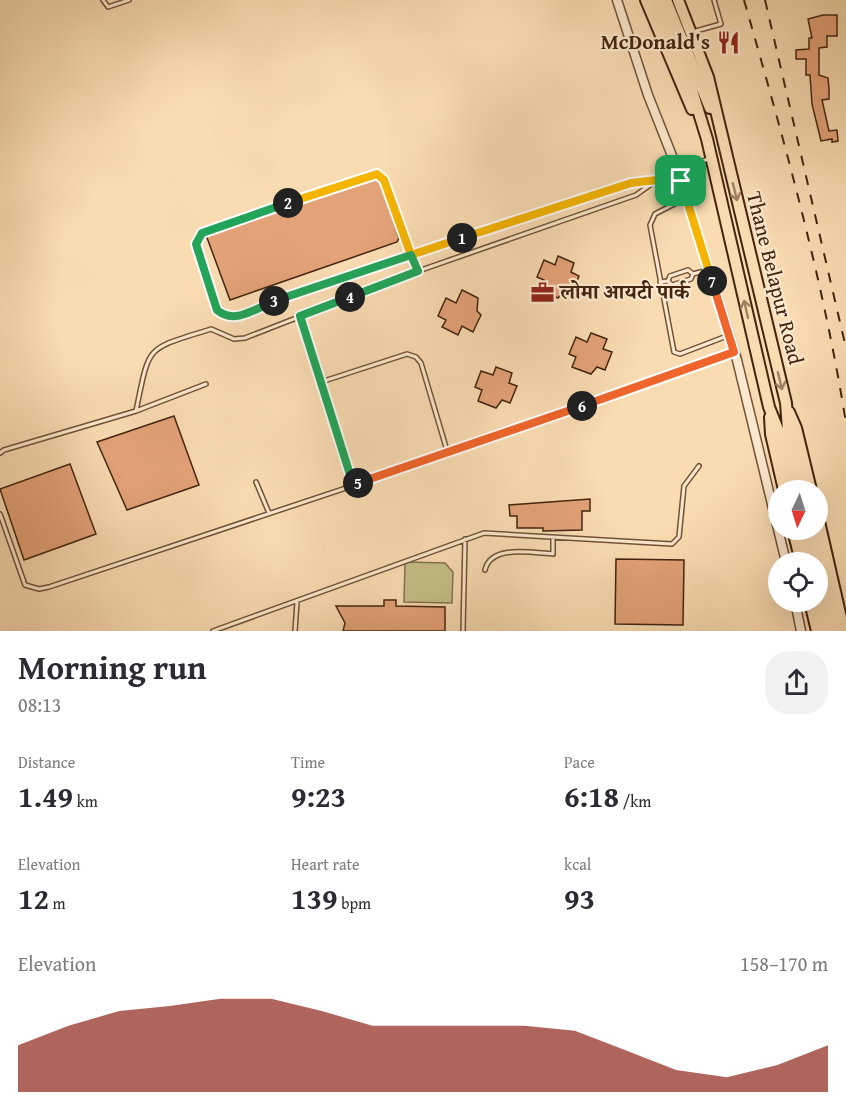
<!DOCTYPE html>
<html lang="en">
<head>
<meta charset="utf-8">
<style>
	:root { --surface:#fff; --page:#f2f2f3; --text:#2b2b33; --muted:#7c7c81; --accent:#8f2418 }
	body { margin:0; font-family:"Gentium Book Plus","Noto Serif Devanagari",serif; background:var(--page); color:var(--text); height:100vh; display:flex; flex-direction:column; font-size:22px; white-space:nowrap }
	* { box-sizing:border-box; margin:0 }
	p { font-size:20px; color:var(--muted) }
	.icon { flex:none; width:33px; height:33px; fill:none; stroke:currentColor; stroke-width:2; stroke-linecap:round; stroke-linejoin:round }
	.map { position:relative; height:631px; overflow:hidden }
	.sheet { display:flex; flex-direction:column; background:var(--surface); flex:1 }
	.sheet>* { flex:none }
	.needle { width:39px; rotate:184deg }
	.fabs { position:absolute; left:768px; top:480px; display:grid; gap:12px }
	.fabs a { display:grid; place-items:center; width:60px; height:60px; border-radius:50%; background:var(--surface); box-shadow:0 6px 24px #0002; font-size:30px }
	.pin { position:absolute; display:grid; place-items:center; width:51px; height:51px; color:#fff; margin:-26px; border-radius:12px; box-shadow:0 3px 9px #0006 }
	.km { position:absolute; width:30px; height:30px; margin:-15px; border-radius:50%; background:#222; color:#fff; font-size:16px; line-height:30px; text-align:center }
	.round { display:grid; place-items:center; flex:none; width:63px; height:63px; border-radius:24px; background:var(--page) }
	.headline { display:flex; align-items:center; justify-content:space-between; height:102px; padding:0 18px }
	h1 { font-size:33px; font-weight:700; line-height:45px }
	.stats { display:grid; grid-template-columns:repeat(3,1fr); gap:9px; height:102px; padding:6px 18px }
	.stats div { display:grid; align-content:center }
	.stats b { font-size:30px; font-weight:700 }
	.stats small { font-size:16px; font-weight:400 }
	.stats p { font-size:16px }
	.chart { height:168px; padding:12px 18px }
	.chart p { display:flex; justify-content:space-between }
	.chart svg { width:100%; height:108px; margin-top:6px; fill:var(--accent); opacity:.7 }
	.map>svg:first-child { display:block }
</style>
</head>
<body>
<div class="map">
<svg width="846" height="631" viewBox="0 0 846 631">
	<rect width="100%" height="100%" fill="#fadcb3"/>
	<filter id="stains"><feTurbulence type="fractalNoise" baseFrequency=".00333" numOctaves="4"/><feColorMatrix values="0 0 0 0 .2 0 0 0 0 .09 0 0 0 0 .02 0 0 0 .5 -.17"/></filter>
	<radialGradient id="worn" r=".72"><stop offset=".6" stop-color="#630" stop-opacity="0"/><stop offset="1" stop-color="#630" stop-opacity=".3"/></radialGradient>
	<path fill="#c4bf88" stroke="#83724c" stroke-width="1.5" d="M405,562L445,563L453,572L452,603L404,602Z"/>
	<path fill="#e4a278" stroke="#42240f" stroke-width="1.5" d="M823,15H837V36H827V47L819,48V75L828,78L829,89V99L822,100L829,131L837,130L838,141L832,142V139L821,141L812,104L810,75H806V59H796V50L809,49V38H812L808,19Z
		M374,179L380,181L399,238L397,242L230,300L206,235Z
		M558,256L574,263L571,272L579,276L572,293L565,290L558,298L540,290L544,280L537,277L544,260L555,265Z
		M462,290L478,298L477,311L481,315L473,332L462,326L458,335L442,327L446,320L438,316L446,298L456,303Z
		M591,333L607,339L603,349L612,352L605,370L597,367L591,374L572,367L576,357L569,354L576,337L587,342Z
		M496,367L512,373L509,383L517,386L510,403L502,400L496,408L478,401L482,390L475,387L481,371L493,375Z
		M174,416L199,485L127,510L97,442Z
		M70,464L96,534L24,560L0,489Z
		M590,499V511H582V530L543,531V528H517V516H510L509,505Z
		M616,559L684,560L683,625L615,624Z
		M384,600H396V606L445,607V631H343L345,623L336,606H384Z"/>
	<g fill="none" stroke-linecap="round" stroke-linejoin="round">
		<defs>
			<path id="service" d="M103,0L108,7L129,0
				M692,32L721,24L714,0
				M686,198L655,214L650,225L674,352L680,354L727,336
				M418,271L384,180L377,174H370L202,233L196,244L217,310L224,316L232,318C355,268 484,231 610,190L631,183L657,180
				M668,281L670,276L688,270L693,274L708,270
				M660,282L668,281L672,285L691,279L693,274
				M300,316L353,484
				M321,382L407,354L416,357L421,363L448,454
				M136,411L206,384
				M0,453L4,450L136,411C150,343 145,350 211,329L234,339L245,338L404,276L636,195L657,180L708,159
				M256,482L269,513
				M0,514L25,585L39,589L49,587L448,454L733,352
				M485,570C491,544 533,553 553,554V537
				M213,631L484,533L672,544L679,537L684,486L699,466
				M295,631L297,602
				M463,631L465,539"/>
			<path id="tertiary" d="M617,0L648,95L678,171L737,360L786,562
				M795,602L801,631"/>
			<path id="primary" d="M646,0L692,109
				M656,0L690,84L707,139L769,407L779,432L793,490
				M666,0L710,108
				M678,0L708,77L786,403L788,430L802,490
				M789,412L796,428L811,490
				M770,417L771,434L784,490
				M818,517L844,631
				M793,530L801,562
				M802,530L809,562
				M811,530L835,631
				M818,595L826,631
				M810,602L817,631"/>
		</defs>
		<use href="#service" stroke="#705238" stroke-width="6"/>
		<use href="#tertiary" stroke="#705238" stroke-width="11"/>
		<use href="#primary" stroke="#42240f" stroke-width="14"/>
		<use href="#service" stroke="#fce8ce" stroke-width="3"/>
		<use href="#tertiary" stroke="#fce8ce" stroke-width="8"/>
		<use href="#primary" stroke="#fadcb3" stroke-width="10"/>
		<path stroke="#42240f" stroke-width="2" stroke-dasharray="10 10" stroke-linecap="butt" d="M744,0C784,140 823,279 846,423
			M765,0L846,348"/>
	</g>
	<defs><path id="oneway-shaft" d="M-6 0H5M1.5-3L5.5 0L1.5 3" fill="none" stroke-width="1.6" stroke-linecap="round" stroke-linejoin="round" transform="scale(1.5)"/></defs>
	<g stroke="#9e8061">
		<use href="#oneway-shaft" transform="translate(735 192) rotate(76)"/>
		<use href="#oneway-shaft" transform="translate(746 309) rotate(-103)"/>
		<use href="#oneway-shaft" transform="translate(780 381) rotate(76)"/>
	</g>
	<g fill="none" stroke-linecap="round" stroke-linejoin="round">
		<defs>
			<path id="split-1" d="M462,238L631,183L657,180L678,171L681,181"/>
			<path id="split-2" d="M288,203L377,174L384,180L411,255L462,238"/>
			<path id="split-3" d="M274,301C255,309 234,325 217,310L196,244L202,233L288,203"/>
			<path id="split-4" d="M274,301L411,255L418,271L350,297"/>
			<path id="split-5" d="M350,297L300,316L353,484L358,483"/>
			<path id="split-6" d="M358,483L582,406"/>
			<path id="split-7" d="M582,406L734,352L712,281"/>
			<path id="split-8" d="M681,181L712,281"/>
		</defs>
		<use href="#split-1" stroke="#fff" stroke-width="12"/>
		<use href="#split-2" stroke="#fff" stroke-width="12"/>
		<use href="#split-3" stroke="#fff" stroke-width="12"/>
		<use href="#split-4" stroke="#fff" stroke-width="12"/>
		<use href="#split-5" stroke="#fff" stroke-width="12"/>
		<use href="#split-6" stroke="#fff" stroke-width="12"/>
		<use href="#split-7" stroke="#fff" stroke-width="12"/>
		<use href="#split-8" stroke="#fff" stroke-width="12"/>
		<use href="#split-1" stroke="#f5b400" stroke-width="8"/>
		<use href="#split-2" stroke="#f5b400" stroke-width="8"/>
		<use href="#split-3" stroke="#22a559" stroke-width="8"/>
		<use href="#split-4" stroke="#22a559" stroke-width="8"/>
		<use href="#split-5" stroke="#22a559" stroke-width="8"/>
		<use href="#split-6" stroke="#f0652b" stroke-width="8"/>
		<use href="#split-7" stroke="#f0652b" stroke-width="8"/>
		<use href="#split-8" stroke="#f5b400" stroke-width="8"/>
	</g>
	<defs>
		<symbol id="restaurant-bare" viewBox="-9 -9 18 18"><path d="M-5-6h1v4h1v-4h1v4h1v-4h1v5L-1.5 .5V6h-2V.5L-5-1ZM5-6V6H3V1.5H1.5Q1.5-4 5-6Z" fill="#8f2418" stroke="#fce8ce" stroke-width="2.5" paint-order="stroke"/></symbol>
		<symbol id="office-bare" viewBox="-9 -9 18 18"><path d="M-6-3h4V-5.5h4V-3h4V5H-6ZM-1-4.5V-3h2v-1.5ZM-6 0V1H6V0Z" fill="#8f2418" stroke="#fce8ce" stroke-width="2.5" paint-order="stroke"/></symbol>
	</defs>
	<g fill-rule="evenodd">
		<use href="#restaurant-bare" x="712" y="26" width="33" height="33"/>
		<use href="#office-bare" x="526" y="276" width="33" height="33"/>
	</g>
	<g text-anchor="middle" stroke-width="4.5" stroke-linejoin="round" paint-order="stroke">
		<g font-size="21" font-weight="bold" fill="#42240f" stroke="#fce8ce" text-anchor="end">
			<text x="710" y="49">McDonald's</text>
			<text x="560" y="299" text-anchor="start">लोमा आयटी पार्क</text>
		</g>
		<g font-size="21" fill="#42240f" stroke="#fce8ce">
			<text transform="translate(775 278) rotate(76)" y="7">Thane Belapur Road</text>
		</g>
	</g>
	<rect width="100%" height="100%" filter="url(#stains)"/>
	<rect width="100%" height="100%" fill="url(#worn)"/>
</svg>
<div class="fabs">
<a><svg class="needle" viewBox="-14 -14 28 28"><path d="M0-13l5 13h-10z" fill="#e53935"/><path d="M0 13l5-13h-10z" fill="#7c7c81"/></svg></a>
<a><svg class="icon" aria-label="locate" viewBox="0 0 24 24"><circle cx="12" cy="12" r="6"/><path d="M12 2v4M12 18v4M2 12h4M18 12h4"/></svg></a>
</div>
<div class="pin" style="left:681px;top:181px;background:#1e9e55"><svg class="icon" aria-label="arrive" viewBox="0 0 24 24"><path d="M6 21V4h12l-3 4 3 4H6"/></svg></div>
<b class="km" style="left:462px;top:238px">1</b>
<b class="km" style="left:288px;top:203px">2</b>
<b class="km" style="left:274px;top:301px">3</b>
<b class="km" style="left:350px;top:297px">4</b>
<b class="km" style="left:358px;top:483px">5</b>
<b class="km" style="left:582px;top:406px">6</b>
<b class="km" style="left:712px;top:281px">7</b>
</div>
<section class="sheet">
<div class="headline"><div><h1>Morning run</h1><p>08:13</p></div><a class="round"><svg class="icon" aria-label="share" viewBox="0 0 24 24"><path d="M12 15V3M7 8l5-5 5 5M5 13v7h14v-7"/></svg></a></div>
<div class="stats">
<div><p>Distance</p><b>1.49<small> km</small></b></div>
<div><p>Time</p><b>9:23</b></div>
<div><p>Pace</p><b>6:18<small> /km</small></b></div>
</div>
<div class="stats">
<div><p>Elevation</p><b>12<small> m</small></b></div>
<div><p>Heart rate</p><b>139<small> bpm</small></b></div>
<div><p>kcal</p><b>93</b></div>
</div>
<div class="chart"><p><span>Elevation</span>158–170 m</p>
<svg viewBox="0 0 160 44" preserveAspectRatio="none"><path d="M0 44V25L10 17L20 11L30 9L40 6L50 6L60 11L70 17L80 17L90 17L100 17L110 19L120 27L130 35L140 38L150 33L160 25V44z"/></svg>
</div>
</section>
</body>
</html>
